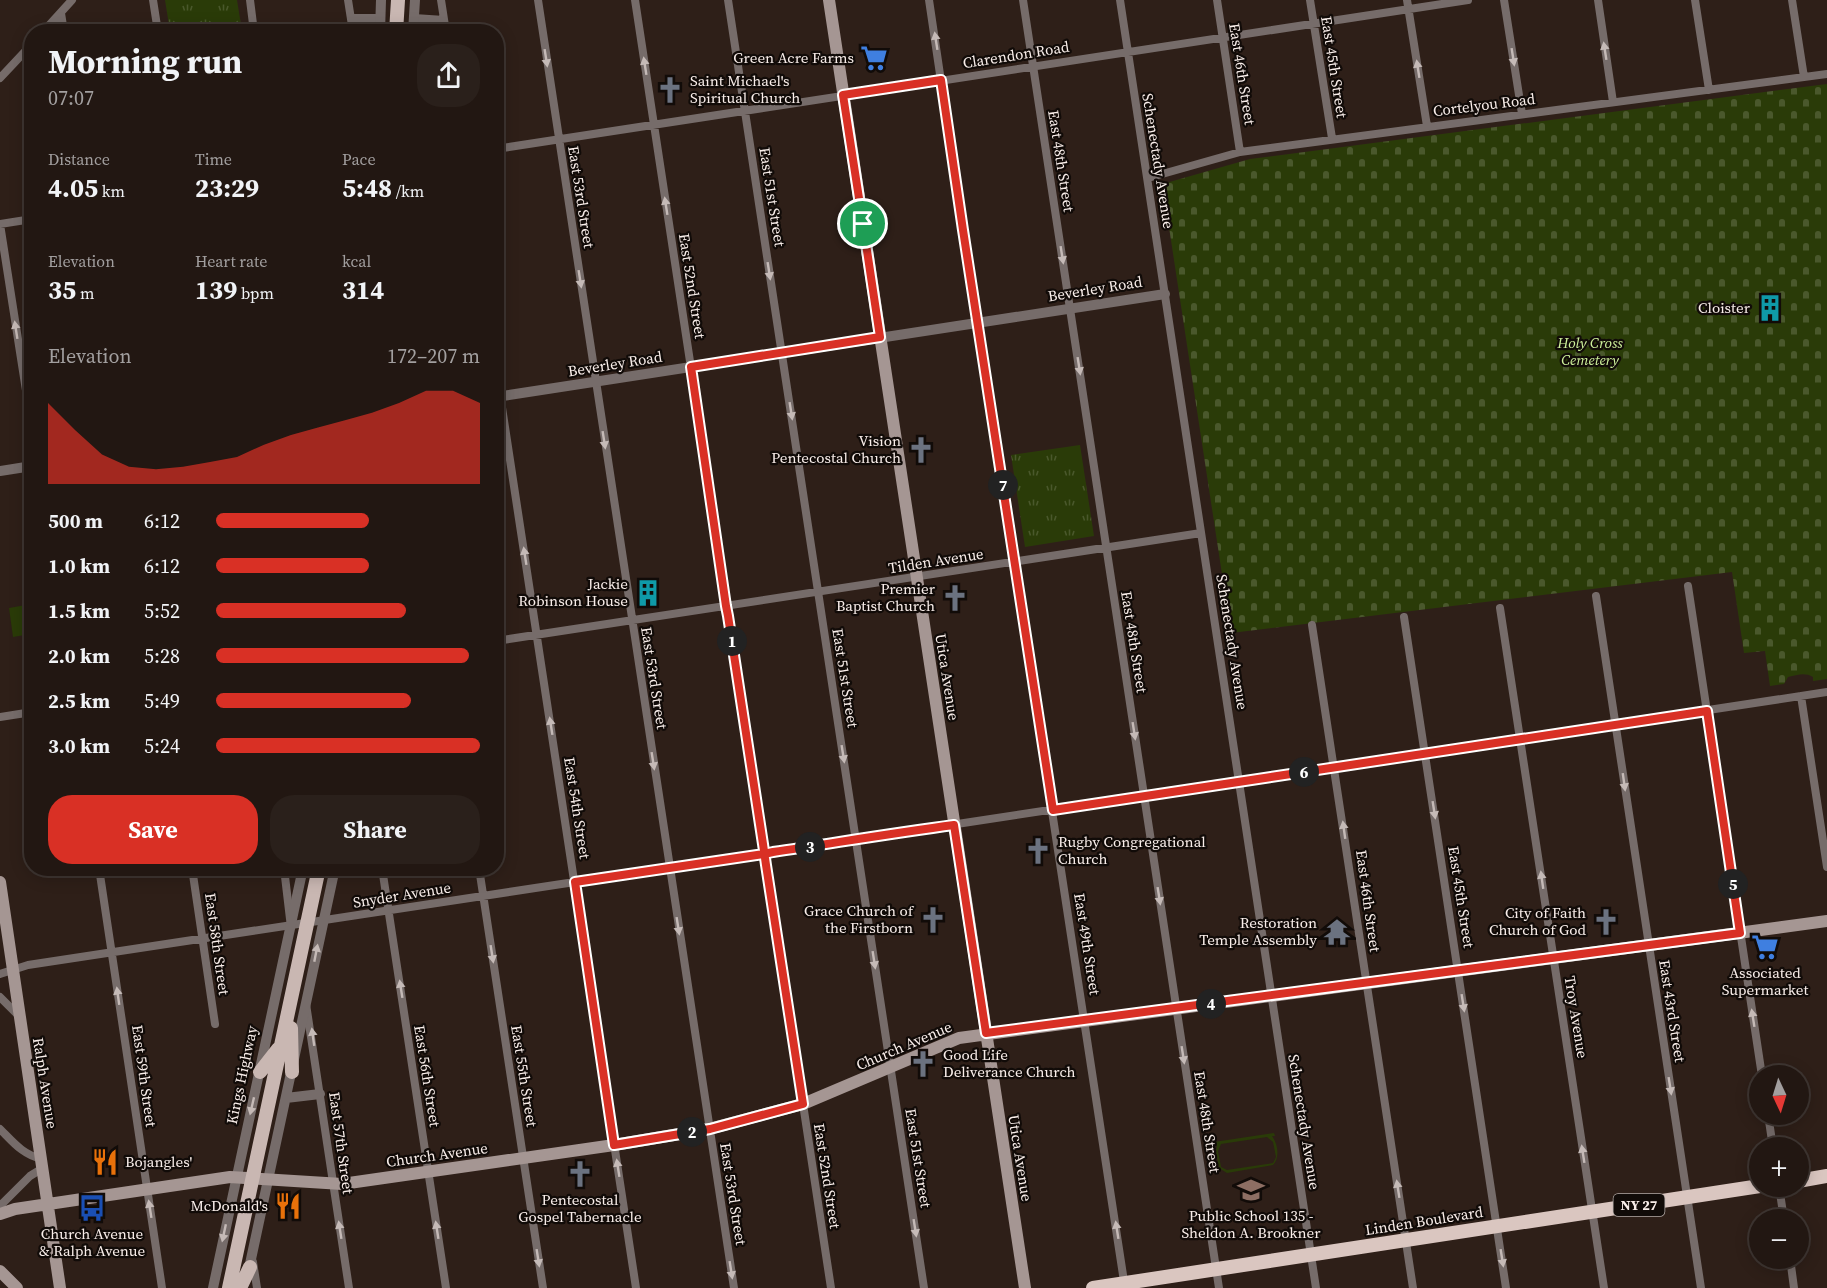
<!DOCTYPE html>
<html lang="en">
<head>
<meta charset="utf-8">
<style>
	:root { --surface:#221712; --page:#2a201b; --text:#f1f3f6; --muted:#a29f9f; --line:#3f3632; --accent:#d93025 }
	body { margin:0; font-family:"Source Serif 4",serif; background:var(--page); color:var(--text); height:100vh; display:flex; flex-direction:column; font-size:22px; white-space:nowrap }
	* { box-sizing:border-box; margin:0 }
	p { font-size:20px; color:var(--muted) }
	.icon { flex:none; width:33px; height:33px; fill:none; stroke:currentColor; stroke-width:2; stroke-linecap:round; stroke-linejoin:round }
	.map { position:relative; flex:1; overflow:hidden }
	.panel { position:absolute; left:24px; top:24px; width:480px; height:852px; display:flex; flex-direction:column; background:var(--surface); border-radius:24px; box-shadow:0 3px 15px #0003,0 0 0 2px var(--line) }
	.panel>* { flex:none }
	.needle { width:39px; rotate:176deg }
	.fabs { position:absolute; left:1749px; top:1065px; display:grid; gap:12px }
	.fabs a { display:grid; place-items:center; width:60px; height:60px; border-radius:50%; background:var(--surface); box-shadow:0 3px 15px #0003,0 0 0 2px var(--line); font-size:30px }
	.pin { position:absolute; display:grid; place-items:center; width:51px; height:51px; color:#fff; margin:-26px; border:3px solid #fff; border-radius:50%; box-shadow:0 2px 6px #0007 }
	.km { position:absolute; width:30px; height:30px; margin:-15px; border-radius:50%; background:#222; color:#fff; font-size:16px; line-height:30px; text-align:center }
	.round { display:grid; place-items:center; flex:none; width:63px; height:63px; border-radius:24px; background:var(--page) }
	.head { display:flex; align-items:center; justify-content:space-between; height:102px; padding:0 24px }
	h1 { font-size:33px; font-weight:700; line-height:45px }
	.figures { display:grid; grid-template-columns:repeat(3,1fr); gap:9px; height:102px; padding:6px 24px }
	.figures div { display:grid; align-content:center }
	.figures b { font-size:26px; font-weight:700 }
	.figures small { font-size:16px; font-weight:400 }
	.figures p { font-size:16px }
	.chart { height:168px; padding:12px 24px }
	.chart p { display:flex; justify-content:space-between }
	.chart svg { width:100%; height:108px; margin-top:6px; fill:var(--accent); opacity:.7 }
	.primary-button { display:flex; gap:12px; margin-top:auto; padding:12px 24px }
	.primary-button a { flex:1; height:69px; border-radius:24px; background:var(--accent); color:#fff; font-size:24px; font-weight:700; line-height:69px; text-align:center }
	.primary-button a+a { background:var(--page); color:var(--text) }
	ul { padding:0 24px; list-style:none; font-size:20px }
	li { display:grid; grid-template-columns:96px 72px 1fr; align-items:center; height:45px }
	li i { height:15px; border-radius:8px; background:var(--accent) }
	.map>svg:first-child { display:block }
</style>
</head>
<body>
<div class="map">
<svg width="1827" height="1288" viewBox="0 0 1827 1288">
	<defs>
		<pattern id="cemetery-stones" width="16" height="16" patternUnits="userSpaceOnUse" patternTransform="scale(1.5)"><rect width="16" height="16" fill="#2a3b08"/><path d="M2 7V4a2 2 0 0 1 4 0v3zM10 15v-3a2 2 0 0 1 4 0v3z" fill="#4a582c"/></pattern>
		<pattern id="park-tufts" width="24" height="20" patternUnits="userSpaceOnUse" patternTransform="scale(1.5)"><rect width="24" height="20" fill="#2a3b08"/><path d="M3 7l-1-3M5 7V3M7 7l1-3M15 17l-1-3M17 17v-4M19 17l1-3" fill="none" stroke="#4a582c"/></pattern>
	</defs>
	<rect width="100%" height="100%" fill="#2e1f18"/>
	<path fill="#2a3b08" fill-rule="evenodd" d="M26,605L31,634L13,637L9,608Z
		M1274,1133L1275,1136H1272C1278,1144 1280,1158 1273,1165L1227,1173L1219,1168L1216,1151L1217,1145H1215L1214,1142ZM1267,1137L1273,1142L1276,1157L1273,1163L1227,1170L1221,1167L1218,1151L1221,1144Z"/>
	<path fill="url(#cemetery-stones)" d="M1827,84V679L1813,681V677C1805,672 1797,675 1788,677L1784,684L1770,686L1765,651L1744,653L1732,572L1231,633L1163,188L1166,183L1250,159Z"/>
	<path fill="url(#park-tufts)" d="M165,0H237L242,31H170Z
		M1080,445L1094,536L1025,547L1011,455Z"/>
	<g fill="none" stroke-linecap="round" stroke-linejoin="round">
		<path stroke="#766c6a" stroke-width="8" d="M153,0L158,32
			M250,0L254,32
			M348,0L353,32
			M441,0L446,32
			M538,0L734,1288
			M635,0L831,1288
			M728,0L924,1288
			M929,0L963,230L1125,1288
			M1023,0L1219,1288
			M1120,0L1316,1288
			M1217,0L1240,152
			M1310,0L1332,138
			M1407,0L1427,126
			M1504,0L1522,114
			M1598,0L1613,102
			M1695,0L1709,90
			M1792,0L1804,77
			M61,13L64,32
			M351,18H380
			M414,18L444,20
			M43,32L72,0
			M0,78L32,44
			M496,149L1468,0
			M1148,178L1240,152L1827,74
			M0,224L32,429
			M0,224L32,219
			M496,368L636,1288
			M1688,586L1762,1076
			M1596,596L1701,1288
			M1500,608L1604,1288
			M1404,617L1506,1288
			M1312,625L1413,1288
			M496,641L1201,533
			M1801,696L1827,867
			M0,717L32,712
			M99,868L162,1288
			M192,868L215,1024
			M284,868L290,919
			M382,868L446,1288
			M479,868L543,1288
			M0,974L28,965L1827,692
			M0,997L20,1017
			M306,1004L349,1288
			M1768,1114L1773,1148
			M0,1129C13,1142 23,1155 42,1159
			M1779,1186L1784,1220
			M0,1206L30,1176L43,1168
			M1790,1258L1794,1288
			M253,1262L257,1288"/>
		<path stroke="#766c6a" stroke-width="10" d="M380,32L381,0
			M413,32L415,0
			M496,397L1165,294
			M0,471L32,466
			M286,1098L320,1094
			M248,1273L335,868
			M213,1288L303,868"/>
		<path stroke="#a59693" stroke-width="12" d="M829,0L1025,1288
			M0,882L60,1288
			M0,1214L15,1209L230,1177L342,1184L614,1145L709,1129L803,1104L959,1038L1827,921
			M0,1271L17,1288"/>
		<path stroke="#c9b7b2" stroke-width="14" d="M396,32L398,0
			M291,1028L292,1072
			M260,1072L278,1049
			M229,1288L319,868
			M240,1288L250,1267"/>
		<path stroke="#dac6c0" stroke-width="14" d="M1798,1181L1827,1176
			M1093,1288L1760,1186"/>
	</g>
	<defs><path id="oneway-solid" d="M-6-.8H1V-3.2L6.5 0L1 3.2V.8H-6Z" transform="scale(1.5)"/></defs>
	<g fill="#c5bab7">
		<use href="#oneway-solid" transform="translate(936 41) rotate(-99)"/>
		<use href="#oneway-solid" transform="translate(1605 51) rotate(-99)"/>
		<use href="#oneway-solid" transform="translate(1513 57) rotate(81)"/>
		<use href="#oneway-solid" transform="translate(546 58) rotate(81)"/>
		<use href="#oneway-solid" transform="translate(645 66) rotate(-99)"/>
		<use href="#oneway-solid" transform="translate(1418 69) rotate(-99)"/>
		<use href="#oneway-solid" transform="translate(666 206) rotate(-99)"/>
		<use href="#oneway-solid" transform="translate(1062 255) rotate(81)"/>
		<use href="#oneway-solid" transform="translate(769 271) rotate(81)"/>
		<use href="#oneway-solid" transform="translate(580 279) rotate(81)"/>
		<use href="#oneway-solid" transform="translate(16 330) rotate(-99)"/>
		<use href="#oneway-solid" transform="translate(1079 366) rotate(81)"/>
		<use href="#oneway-solid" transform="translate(791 411) rotate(81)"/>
		<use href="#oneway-solid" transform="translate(604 440) rotate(81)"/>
		<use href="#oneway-solid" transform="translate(525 556) rotate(-99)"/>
		<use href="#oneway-solid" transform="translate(551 726) rotate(-99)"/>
		<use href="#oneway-solid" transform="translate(1134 731) rotate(81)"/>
		<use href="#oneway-solid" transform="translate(843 754) rotate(81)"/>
		<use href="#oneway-solid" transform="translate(653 761) rotate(81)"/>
		<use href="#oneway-solid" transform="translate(1624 782) rotate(82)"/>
		<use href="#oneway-solid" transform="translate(1434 810) rotate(81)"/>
		<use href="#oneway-solid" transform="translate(1344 830) rotate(-98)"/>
		<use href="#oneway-solid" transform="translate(1542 880) rotate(-98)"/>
		<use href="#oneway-solid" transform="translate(1159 896) rotate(81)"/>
		<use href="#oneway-solid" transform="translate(678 926) rotate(81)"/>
		<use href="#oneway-solid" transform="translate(316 953) rotate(-79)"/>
		<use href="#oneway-solid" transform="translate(492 954) rotate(81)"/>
		<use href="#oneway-solid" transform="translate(874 960) rotate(81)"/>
		<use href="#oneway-solid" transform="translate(401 989) rotate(-99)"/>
		<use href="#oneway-solid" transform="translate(118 996) rotate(-98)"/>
		<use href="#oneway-solid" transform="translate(1463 1003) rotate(81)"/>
		<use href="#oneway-solid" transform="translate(1753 1018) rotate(-99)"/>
		<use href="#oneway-solid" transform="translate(313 1037) rotate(-98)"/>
		<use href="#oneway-solid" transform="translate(1183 1055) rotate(81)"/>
		<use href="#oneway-solid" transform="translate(1670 1086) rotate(81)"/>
		<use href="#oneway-solid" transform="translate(252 1106) rotate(103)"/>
		<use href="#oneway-solid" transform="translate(1583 1154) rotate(-99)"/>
		<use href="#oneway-solid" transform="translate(618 1168) rotate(-99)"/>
		<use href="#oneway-solid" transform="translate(1398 1189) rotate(-99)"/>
		<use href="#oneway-solid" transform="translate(150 1209) rotate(-99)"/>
		<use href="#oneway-solid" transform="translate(915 1228) rotate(81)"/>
		<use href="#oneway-solid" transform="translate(340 1230) rotate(-99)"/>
		<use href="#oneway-solid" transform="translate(437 1230) rotate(-99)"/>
		<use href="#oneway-solid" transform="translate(1117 1230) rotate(-99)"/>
		<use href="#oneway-solid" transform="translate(224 1233) rotate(102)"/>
		<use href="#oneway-solid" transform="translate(538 1258) rotate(81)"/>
		<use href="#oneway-solid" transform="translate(1502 1258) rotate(81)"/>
		<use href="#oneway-solid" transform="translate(731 1270) rotate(81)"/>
	</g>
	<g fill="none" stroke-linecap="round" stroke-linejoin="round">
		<defs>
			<path id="route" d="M863,224L880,337L691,367L726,606L728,616L763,844L766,865L803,1104L710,1129L614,1145L575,882L764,854L773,852C834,843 894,833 954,825L986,1033L1740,933L1707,711L1053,810L963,230L941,80L843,95L863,224"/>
		</defs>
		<use href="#route" stroke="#fff" stroke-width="12"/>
		<use href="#route" stroke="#d93025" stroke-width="8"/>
	</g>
	<defs>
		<symbol id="supermarket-bare" viewBox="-9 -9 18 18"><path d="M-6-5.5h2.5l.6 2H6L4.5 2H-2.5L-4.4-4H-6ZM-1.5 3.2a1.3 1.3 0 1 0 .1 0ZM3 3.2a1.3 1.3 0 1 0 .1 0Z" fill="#3f7fe0" stroke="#110b08" stroke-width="2.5" paint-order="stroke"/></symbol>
		<symbol id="church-bare" viewBox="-9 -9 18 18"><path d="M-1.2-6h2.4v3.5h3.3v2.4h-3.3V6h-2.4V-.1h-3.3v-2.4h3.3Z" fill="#6b7280" stroke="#110b08" stroke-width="2.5" paint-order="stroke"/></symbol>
		<symbol id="building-bare" viewBox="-9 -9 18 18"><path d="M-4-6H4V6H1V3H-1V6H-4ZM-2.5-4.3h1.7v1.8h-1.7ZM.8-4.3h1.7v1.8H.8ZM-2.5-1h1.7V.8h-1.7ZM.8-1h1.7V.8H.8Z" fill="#0f9aa8" stroke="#110b08" stroke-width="2.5" paint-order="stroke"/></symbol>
		<symbol id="temple-bare" viewBox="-9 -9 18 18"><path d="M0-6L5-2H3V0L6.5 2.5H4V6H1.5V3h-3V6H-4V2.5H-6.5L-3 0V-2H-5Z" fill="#6b7280" stroke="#110b08" stroke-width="2.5" paint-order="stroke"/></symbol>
		<symbol id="restaurant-bare" viewBox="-9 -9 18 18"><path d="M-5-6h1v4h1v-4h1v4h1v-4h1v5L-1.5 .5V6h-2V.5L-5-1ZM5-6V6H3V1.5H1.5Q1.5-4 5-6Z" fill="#e8710a" stroke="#110b08" stroke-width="2.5" paint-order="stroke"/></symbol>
		<symbol id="school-bare" viewBox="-9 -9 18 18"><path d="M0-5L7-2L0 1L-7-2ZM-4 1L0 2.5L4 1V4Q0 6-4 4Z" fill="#8d6e63" stroke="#110b08" stroke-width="2.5" paint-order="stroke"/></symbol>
		<symbol id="bus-bare" viewBox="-9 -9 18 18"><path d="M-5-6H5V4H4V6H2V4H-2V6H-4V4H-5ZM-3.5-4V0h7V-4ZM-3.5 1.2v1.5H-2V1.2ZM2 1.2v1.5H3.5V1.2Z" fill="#1a4fb4" stroke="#110b08" stroke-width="2.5" paint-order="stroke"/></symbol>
	</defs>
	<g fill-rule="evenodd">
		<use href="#supermarket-bare" x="855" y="39" width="38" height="38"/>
		<use href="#church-bare" x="651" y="71" width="38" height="38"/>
		<use href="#building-bare" x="1751" y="289" width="38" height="38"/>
		<use href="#church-bare" x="902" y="431" width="38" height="38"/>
		<use href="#building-bare" x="629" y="574" width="38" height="38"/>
		<use href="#church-bare" x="936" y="579" width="38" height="38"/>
		<use href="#church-bare" x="1019" y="832" width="38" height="38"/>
		<use href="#church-bare" x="914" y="901" width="38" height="38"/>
		<use href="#church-bare" x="1587" y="903" width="38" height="38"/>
		<use href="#temple-bare" x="1318" y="913" width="38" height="38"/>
		<use href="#supermarket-bare" x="1746" y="928" width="38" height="38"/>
		<use href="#church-bare" x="904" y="1045" width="38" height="38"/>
		<use href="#restaurant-bare" x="86" y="1143" width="38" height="38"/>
		<use href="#church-bare" x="561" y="1155" width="38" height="38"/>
		<use href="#school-bare" x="1232" y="1171" width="38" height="38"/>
		<use href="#restaurant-bare" x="269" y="1187" width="38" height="38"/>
		<use href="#bus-bare" x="73" y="1189" width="38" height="38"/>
	</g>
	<g text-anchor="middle" stroke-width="4.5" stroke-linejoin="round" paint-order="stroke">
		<rect fill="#110b08" stroke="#b3aaa6" stroke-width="1.5" x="1613.5" y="1194" width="51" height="22" rx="4.5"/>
		<g font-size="14" font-weight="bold" fill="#f9eeea">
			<text x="1639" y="1210">NY 27</text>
		</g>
		<g font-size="15" fill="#f9eeea" stroke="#110b08">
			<text transform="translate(1016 55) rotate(-9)" y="5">Clarendon Road</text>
			<text transform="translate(1334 67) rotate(81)" y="5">East 45th Street</text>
			<text transform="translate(1242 74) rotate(81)" y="5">East 46th Street</text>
			<text transform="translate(1484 105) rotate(-7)" y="5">Cortelyou Road</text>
			<text transform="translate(1061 161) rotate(81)" y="5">East 48th Street</text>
			<text transform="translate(1158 161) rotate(81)" y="5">Schenectady Avenue</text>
			<text transform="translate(581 197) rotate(81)" y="5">East 53rd Street</text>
			<text transform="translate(772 197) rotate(81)" y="5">East 51st Street</text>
			<text transform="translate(692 286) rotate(81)" y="5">East 52nd Street</text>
			<text transform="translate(1095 289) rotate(-9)" y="5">Beverley Road</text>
			<text transform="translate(615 364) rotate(-9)" y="5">Beverley Road</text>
			<text transform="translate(936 561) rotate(-9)" y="5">Tilden Avenue</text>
			<text transform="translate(1134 642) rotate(81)" y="5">East 48th Street</text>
			<text transform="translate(1232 642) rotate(81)" y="5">Schenectady Avenue</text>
			<text transform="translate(947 677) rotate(81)" y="5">Utica Avenue</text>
			<text transform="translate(654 678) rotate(81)" y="5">East 53rd Street</text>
			<text transform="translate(845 678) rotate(81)" y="5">East 51st Street</text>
			<text transform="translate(577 808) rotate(81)" y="5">East 54th Street</text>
			<text transform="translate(402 895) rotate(-9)" y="5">Snyder Avenue</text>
			<text transform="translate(1461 897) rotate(81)" y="5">East 45th Street</text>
			<text transform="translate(1368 901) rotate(82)" y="5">East 46th Street</text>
			<text transform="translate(217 944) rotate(82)" y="5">East 58th Street</text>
			<text transform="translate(1087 944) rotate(81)" y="5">East 49th Street</text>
			<text transform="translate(1672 1011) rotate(81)" y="5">East 43rd Street</text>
			<text transform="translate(1576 1017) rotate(81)" y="5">Troy Avenue</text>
			<text transform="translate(904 1046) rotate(-23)" y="5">Church Avenue</text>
			<text transform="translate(242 1075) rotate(-78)" y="5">Kings Highway</text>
			<text transform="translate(144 1076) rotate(82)" y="5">East 59th Street</text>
			<text transform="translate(427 1076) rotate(81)" y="5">East 56th Street</text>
			<text transform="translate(524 1076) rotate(81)" y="5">East 55th Street</text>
			<text transform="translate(45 1083) rotate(81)" y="5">Ralph Avenue</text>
			<text transform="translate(1207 1122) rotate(81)" y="5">East 48th Street</text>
			<text transform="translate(1304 1122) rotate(81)" y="5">Schenectady Avenue</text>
			<text transform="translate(341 1143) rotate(82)" y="5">East 57th Street</text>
			<text transform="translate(437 1155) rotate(-8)" y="5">Church Avenue</text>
			<text transform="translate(918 1158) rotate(81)" y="5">East 51st Street</text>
			<text transform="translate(1020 1158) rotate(81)" y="5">Utica Avenue</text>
			<text transform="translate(827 1176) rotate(81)" y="5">East 52nd Street</text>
			<text transform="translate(733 1194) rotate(81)" y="5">East 53rd Street</text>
			<text transform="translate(1424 1221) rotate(-9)" y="5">Linden Boulevard</text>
		</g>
		<g font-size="15" fill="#f9eeea" stroke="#110b08" text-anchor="end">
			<text x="854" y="63">Green Acre Farms</text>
			<text x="690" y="86" text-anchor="start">Saint Michael's<tspan x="690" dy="17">Spiritual Church</tspan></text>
			<text x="1750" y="313">Cloister</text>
			<text x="901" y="446">Vision<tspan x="901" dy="17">Pentecostal Church</tspan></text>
			<text x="628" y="589">Jackie<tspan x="628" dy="17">Robinson House</tspan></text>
			<text x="935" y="594">Premier<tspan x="935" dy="17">Baptist Church</tspan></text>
			<text x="1058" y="847" text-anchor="start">Rugby Congregational<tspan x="1058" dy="17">Church</tspan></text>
			<text x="913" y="916">Grace Church of<tspan x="913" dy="17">the Firstborn</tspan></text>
			<text x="1586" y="918">City of Faith<tspan x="1586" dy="17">Church of God</tspan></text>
			<text x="1317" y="928">Restoration<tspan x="1317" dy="17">Temple Assembly</tspan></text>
			<text x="1765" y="978" text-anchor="middle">Associated<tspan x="1765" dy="17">Supermarket</tspan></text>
			<text x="943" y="1060" text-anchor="start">Good Life<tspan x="943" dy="17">Deliverance Church</tspan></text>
			<text x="125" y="1167" text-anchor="start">Bojangles'</text>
			<text x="580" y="1205" text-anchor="middle">Pentecostal<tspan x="580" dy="17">Gospel Tabernacle</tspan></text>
			<text x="268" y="1211">McDonald's</text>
			<text x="1251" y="1221" text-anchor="middle">Public School 135 -<tspan x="1251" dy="17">Sheldon A. Brookner</tspan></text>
			<text x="92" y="1239" text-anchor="middle">Church Avenue<tspan x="92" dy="17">&amp; Ralph Avenue</tspan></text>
		</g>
		<g font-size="15" font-style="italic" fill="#cff29c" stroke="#110b08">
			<text x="1590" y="348">Holy Cross<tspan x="1590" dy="17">Cemetery</tspan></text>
		</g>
	</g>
</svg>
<div class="fabs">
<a><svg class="needle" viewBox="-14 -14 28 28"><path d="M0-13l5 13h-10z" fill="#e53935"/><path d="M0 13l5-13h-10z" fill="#a29f9f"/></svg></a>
<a>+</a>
<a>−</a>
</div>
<div class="pin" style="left:863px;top:224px;background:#1e9e55"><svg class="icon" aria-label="arrive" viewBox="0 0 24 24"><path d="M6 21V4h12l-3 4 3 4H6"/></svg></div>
<b class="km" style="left:732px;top:641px">1</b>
<b class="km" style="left:692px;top:1132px">2</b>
<b class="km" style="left:810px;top:847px">3</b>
<b class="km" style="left:1211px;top:1004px">4</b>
<b class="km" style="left:1733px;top:884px">5</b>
<b class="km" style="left:1304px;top:772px">6</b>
<b class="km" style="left:1003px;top:485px">7</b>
<section class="panel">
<div class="head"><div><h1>Morning run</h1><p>07:07</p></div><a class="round"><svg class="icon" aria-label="share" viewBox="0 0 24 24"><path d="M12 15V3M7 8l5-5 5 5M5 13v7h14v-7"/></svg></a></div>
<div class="figures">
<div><p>Distance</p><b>4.05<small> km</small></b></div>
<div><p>Time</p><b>23:29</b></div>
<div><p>Pace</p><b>5:48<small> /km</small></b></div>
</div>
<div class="figures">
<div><p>Elevation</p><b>35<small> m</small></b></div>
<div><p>Heart rate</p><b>139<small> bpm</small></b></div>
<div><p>kcal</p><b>314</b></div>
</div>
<div class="chart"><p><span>Elevation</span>172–207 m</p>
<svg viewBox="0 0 160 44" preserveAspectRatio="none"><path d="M0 44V11L10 22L20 32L30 37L40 38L50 37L60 35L70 33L80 28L90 24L100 21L110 18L120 15L130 11L140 6L150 6L160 11V44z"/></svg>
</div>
<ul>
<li><b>500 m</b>6:12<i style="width:58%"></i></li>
<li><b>1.0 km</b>6:12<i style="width:58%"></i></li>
<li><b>1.5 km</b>5:52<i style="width:72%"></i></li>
<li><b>2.0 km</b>5:28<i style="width:96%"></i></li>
<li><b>2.5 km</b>5:49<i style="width:74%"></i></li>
<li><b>3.0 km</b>5:24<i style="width:100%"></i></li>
</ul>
<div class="primary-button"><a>Save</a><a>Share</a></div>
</section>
</div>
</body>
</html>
